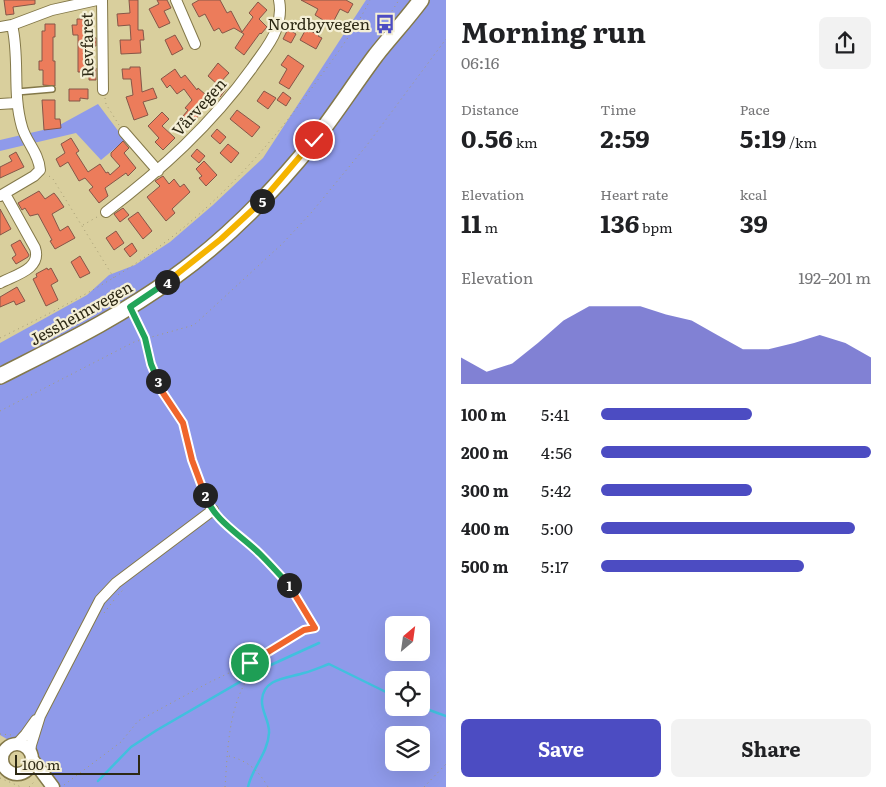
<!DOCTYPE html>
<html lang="en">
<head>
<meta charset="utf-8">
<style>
	:root { --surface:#fff; --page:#f2f2f2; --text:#202124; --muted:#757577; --accent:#4c4cc2 }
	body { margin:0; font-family:Literata,serif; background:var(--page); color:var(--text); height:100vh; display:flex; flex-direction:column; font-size:19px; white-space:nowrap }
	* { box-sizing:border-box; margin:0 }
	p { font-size:16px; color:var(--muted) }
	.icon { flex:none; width:28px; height:28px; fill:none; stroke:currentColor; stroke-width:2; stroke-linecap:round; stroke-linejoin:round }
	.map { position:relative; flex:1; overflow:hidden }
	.panel { display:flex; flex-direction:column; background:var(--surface); width:440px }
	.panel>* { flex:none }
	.needle { width:32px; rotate:29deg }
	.fabs { position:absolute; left:385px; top:616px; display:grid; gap:10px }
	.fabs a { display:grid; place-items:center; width:45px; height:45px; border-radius:8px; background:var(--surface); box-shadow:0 5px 20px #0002; font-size:25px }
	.scale { position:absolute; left:15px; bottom:12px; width:125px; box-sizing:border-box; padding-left:5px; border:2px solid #2d2915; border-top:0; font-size:14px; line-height:18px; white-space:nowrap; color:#2d2915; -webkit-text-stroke:4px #f4efd6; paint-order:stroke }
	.pin { position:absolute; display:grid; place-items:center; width:42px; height:42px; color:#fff; margin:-21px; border:2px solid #fff; border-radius:50%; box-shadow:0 1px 5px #0007 }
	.km { position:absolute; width:25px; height:25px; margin:-12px; border-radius:50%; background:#222; color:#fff; font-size:14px; line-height:25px; text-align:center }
	.round { display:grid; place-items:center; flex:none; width:52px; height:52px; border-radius:8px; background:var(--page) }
	.headline { display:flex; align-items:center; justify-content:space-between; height:85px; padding:0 15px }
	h1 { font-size:28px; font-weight:700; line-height:38px }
	.figures { display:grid; grid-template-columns:repeat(3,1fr); gap:8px; height:85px; padding:5px 15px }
	.figures div { display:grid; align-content:center }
	.figures b { font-size:25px; font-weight:700 }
	.figures small { font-size:14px; font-weight:400 }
	.figures p { font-size:14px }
	.chart { height:140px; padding:10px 15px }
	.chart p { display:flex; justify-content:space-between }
	.chart svg { width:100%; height:90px; margin-top:5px; fill:var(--accent); opacity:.7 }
	.action { display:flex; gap:10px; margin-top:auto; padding:10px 15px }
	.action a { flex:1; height:58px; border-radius:8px; background:var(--accent); color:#fff; font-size:20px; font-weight:700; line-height:58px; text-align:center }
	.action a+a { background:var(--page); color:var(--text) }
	ul { padding:0 15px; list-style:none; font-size:16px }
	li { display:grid; grid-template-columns:80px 60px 1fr; align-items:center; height:38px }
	li i { height:12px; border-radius:6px; background:var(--accent) }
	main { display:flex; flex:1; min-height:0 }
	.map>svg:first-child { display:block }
</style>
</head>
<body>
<main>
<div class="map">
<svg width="446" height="787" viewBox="0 0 446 787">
	<rect width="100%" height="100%" fill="#d9cf9d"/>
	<path fill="#8f9aea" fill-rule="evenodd" d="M366,0H446V787H58L29,752L0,735V343L87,295L109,275L135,265L170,242L213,205L263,158ZM394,625H421V652H394ZM394,680H421V708H394ZM394,735H421V762H394Z
		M98,104L125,140L101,160L76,133L0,151V140L56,127Z"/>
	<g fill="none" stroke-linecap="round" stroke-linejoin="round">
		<path stroke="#41c0de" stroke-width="2.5" d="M421,707L446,716
			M98,781L131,747L157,730L262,669L319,643
			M248,787C252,768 268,753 269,733C270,722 261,711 262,700C263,678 288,678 304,673C312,671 321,667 329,664L394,696"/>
	</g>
	<path fill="#ec7c5b" stroke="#855648" d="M4,0H35V4L13,7L14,14L6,15Z
		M129,0H138V30H143L144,40H140L141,53L121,54L120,40H131L130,25L118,26L117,14L130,13Z
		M157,0H167L171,8L164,11L170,23L159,28L149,9L159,4Z
		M199,0H220L227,13L231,11L242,32L253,17L249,13L258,2L267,10L259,19L267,27L261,34L260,33L244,55L235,48L244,34L234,28L223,33H222L219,28L214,31L205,14L199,17L192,4Z
		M301,0H346L353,4L348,13L340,9L330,28L321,23L323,20L315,15L318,9Z
		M77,19H87L88,38H96V46H88V69L96,68V80H89V72H78V35H73L72,25H77Z
		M45,24H55V37H53V61H55V86L43,85V70H39V61H42V31H45Z
		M288,29L296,34L291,43L283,39Z
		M306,29L319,35L318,36L322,38L316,49L300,40Z
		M175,35L183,49L172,55L165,40Z
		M288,55L304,66L289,89L279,83L287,69L281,65Z
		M218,63L229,73L218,85L208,76Z
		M130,67H140L142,92L153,88L157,98L143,102L148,115L134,120L126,97L133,95L131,79H123L122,69H130Z
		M175,69L181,78L185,75L197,90L198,88L206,95L198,106L203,110L187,130L178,122L188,110L185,108L192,100L184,89L177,94L170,85L167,88L161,79Z
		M220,83L226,89L220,97L213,91Z
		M69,89H88V99L80,98V101H69Z
		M264,91L276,98L268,109L257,101Z
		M283,92L291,98L286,106L277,100Z
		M42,100H55V119H60L61,128L44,130Z
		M237,110L260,127L252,137L230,119Z
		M162,112L169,119L162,126L175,138L163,150L155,142L159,138L148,126Z
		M217,129L226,137L220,144L211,136Z
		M71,138L79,151L76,153L88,172L100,164L106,173L108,172L110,175L120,166L111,156V153L123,141L129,148L124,153L136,168L128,176L126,173L105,188L108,196L99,203L89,190L93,187L85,178L79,181L68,162L60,167L56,159L65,153L61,144Z
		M228,144L239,153L231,163L220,153Z
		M197,149L205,156L199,163L191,156Z
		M16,152L24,167L0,178V167L12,161L9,156Z
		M204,161L217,175L206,186L199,178L202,176L196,169Z
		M163,176L169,184L174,179L180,187L184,184L190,192L172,209L175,213L166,221L147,197L160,186L155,181Z
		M39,191L45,199L54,193L58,198L64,207L52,214L60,231L68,226L75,238L55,249L50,241L52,240L38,214L30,216L25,208L22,210L18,203Z
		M123,208L129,215L120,222L114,214Z
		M0,209L11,229L0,235Z
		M138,212L152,231L143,239L128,219Z
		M116,231L124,243L114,250L106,238Z
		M20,240L29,255L28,257L16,264L12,258L16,255L11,245Z
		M132,243L137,251L130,257L124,249Z
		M80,256L90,273L80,278L71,262Z
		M47,268L48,270L51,268L58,281L51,285L58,300L46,306L33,279L37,277L36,274Z
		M17,287L25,301L16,305L14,301L0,307V297Z"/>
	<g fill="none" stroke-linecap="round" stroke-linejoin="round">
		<defs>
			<path id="service" d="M17,92L52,89"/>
			<path id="minor" d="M102,0L103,90
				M176,0L195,44
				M0,27L12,25L52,10L97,0
				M0,104L16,103
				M124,132L158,171
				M0,196L34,176L40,170C39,153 26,142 22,127C12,93 20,58 12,25
				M106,212C161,170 211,125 252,68C260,56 271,44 276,30C280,20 281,10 279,0
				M0,283C15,275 42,269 35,248L5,194
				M16,745L26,734L36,720
				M30,752L31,745L40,716L100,600L116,583L213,510"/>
			<path id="tertiary" d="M2 759a15 15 0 1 1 30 0a15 15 0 1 1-30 0Z
				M32,759L53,787"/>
			<path id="primary" d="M0,376C59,346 120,317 174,277C227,239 273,192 314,141C336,113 355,83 376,55C391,36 407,19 421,0"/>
		</defs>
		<use href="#service" stroke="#837849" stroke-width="8"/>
		<use href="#minor" stroke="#837849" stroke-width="12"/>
		<use href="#tertiary" stroke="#837849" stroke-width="15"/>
		<use href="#primary" stroke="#837849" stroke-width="18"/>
		<path stroke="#a59c74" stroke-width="1" stroke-dasharray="1 4" stroke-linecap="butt" d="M381,28L399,0
			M105,98L106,104L119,125
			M49,176L53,179L114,278
			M83,225L97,217
			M135,317L145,338L151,364L163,393L183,423L192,460L207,502
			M0,338C50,313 100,289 145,257C212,210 266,151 314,85C334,58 355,30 370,0
			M0,411L134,342L194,325L282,244L311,213L367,145L446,39
			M118,595L124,589
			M104,613L114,600
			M0,734L12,735
			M229,756C248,761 258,770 268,787
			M0,778L21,787
			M64,785L121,742L138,721L210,682L250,663L304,630L315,628L288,584L260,553L219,517
			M29,787L34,782
			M225,787C228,747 228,703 254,669C263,657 277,648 289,640
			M424,787L446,764"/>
		<use href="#service" stroke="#fff" stroke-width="5"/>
		<use href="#minor" stroke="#fff" stroke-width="10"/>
		<use href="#tertiary" stroke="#fff" stroke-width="12"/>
		<use href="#primary" stroke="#fff" stroke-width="15"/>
	</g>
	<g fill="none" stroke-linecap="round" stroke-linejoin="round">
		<defs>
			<path id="split-1" d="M250,663L304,630L315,628L289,585"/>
			<path id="split-2" d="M205,495C214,521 241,535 260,554C270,564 280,575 289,585"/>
			<path id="split-3" d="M158,381L163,393L183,423L192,460L205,495"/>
			<path id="split-4" d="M158,381L151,364L145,338L130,307L167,282"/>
			<path id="split-5" d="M167,282L221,239L262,201"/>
			<path id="split-6" d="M262,201L314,140"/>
		</defs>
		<use href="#split-1" stroke="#fff" stroke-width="10"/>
		<use href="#split-2" stroke="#fff" stroke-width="10"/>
		<use href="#split-3" stroke="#fff" stroke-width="10"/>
		<use href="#split-4" stroke="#fff" stroke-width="10"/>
		<use href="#split-5" stroke="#fff" stroke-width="10"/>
		<use href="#split-6" stroke="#fff" stroke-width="10"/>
		<use href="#split-1" stroke="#f0652b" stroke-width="6"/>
		<use href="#split-2" stroke="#22a559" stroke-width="6"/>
		<use href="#split-3" stroke="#f0652b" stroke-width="6"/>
		<use href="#split-4" stroke="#22a559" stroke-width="6"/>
		<use href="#split-5" stroke="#f5b400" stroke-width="6"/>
		<use href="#split-6" stroke="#f5b400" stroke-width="6"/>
	</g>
	<defs>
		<symbol id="bus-bare" viewBox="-9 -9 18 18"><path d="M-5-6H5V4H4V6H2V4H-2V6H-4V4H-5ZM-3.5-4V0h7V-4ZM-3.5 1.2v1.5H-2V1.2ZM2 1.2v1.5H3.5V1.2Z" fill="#4c4cc2" stroke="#f4efd6" stroke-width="2.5" paint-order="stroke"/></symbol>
	</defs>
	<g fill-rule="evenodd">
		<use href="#bus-bare" x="371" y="10" width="28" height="28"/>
	</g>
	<g text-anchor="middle" stroke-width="4.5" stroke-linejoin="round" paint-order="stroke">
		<g font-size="16" fill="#2d2915" stroke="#f4efd6" text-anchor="end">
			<text x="370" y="30">Nordbyvegen</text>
		</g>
		<g font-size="16" fill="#2d2915" stroke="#f4efd6">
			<text transform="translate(87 45) rotate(-91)" y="6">Revfaret</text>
			<text transform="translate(199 107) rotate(-48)" y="6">Vårvegen</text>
			<text transform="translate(81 313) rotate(-29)" y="6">Jessheimvegen</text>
		</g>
	</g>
</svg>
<div class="fabs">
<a><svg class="needle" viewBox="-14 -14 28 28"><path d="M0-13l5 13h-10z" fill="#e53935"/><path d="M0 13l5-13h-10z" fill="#757577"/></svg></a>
<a><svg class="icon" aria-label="locate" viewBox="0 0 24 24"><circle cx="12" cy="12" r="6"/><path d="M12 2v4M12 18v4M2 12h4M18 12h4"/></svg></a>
<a><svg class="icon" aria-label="layers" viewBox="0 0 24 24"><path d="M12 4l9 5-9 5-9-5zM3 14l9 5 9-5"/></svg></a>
</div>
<div class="scale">100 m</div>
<div class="pin" style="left:250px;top:663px;background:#1e9e55"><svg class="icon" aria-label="arrive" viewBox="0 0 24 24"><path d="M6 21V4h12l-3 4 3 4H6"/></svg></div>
<div class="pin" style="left:314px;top:140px;background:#d93025"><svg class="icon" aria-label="check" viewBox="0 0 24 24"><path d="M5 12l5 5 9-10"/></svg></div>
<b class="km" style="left:289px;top:585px">1</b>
<b class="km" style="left:205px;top:495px">2</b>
<b class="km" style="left:158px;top:381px">3</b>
<b class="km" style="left:167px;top:282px">4</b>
<b class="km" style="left:262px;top:201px">5</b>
</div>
<section class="panel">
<div class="headline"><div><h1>Morning run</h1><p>06:16</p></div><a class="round"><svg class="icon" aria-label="share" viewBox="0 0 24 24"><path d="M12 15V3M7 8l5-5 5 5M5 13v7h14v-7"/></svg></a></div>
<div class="figures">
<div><p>Distance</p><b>0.56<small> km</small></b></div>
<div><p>Time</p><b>2:59</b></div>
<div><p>Pace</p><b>5:19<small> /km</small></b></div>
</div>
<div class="figures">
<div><p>Elevation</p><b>11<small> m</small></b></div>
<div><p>Heart rate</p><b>136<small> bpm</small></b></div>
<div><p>kcal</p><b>39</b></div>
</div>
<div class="chart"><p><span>Elevation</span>192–201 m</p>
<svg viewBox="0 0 160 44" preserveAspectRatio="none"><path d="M0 44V31L10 38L20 34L30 24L40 13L50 6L60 6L70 6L80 10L90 13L100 20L110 27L120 27L130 24L140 20L150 24L160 31V44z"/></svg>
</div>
<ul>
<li><b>100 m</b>5:41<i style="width:56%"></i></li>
<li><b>200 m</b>4:56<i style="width:100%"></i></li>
<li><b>300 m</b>5:42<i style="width:56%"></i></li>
<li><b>400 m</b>5:00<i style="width:94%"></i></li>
<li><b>500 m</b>5:17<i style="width:75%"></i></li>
</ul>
<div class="action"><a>Save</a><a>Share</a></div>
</section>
</main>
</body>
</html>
